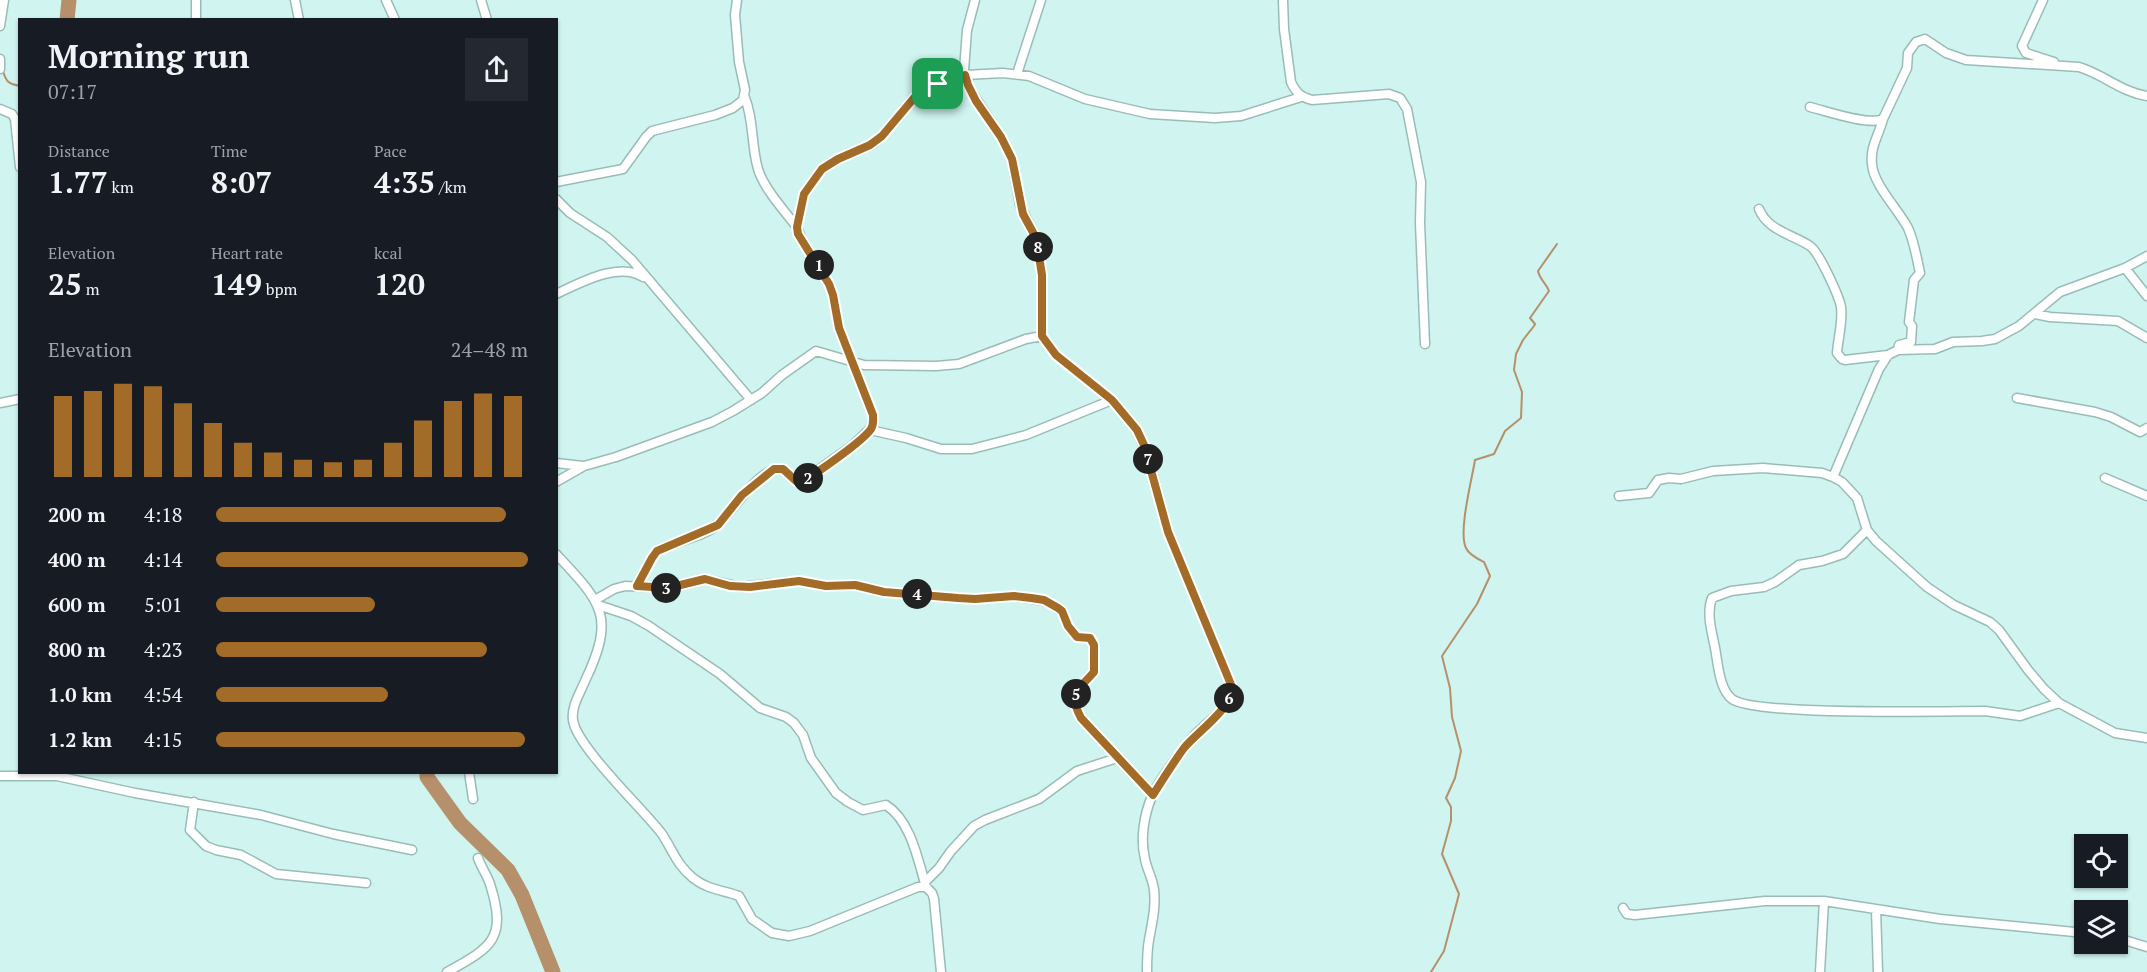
<!DOCTYPE html>
<html lang="en">
<head>
<meta charset="utf-8">
<style>
	:root { --surface:#171b24; --page:#242831; --text:#f1f3f6; --muted:#9ea1a6; --accent:#a36b28 }
	body { margin:0; font-family:"PT Serif",serif; background:var(--page); color:var(--text); height:100vh; display:flex; flex-direction:column; font-size:22px; white-space:nowrap }
	* { box-sizing:border-box; margin:0 }
	p { font-size:20px; color:var(--muted) }
	.icon { flex:none; width:33px; height:33px; fill:none; stroke:currentColor; stroke-width:2; stroke-linecap:round; stroke-linejoin:round }
	.map { position:relative; flex:1; overflow:hidden }
	.drawer { position:absolute; left:18px; top:18px; width:540px; height:756px; display:flex; flex-direction:column; background:var(--surface); border-radius:0px; box-shadow:0 2px 4px #0004 }
	.drawer>* { flex:none }
	.tools { position:absolute; left:2074px; top:834px; display:grid; gap:12px }
	.tools a { display:grid; place-items:center; width:54px; height:54px; border-radius:0px; background:var(--surface); box-shadow:0 2px 4px #0004; font-size:30px }
	.pin { position:absolute; display:grid; place-items:center; width:51px; height:51px; color:#fff; margin:-26px; border-radius:12px; box-shadow:0 3px 9px #0006 }
	.km { position:absolute; width:30px; height:30px; margin:-15px; border-radius:50%; background:#222; color:#fff; font-size:16px; line-height:30px; text-align:center }
	.round { display:grid; place-items:center; flex:none; width:63px; height:63px; border-radius:0px; background:var(--page) }
	.headline { display:flex; align-items:center; justify-content:space-between; height:102px; padding:0 30px }
	h1 { font-size:33px; font-weight:700; line-height:45px }
	.figures { display:grid; grid-template-columns:repeat(3,1fr); gap:9px; height:102px; padding:6px 30px }
	.figures div { display:grid; align-content:center }
	.figures b { font-size:30px; font-weight:700 }
	.figures small { font-size:16px; font-weight:400 }
	.figures p { font-size:16px }
	.chart { height:168px; padding:12px 30px }
	.chart p { display:flex; justify-content:space-between }
	.chart svg { width:100%; height:108px; margin-top:6px; stroke:var(--accent); stroke-width:6 }
	ul { padding:0 30px; list-style:none; font-size:20px }
	li { display:grid; grid-template-columns:96px 72px 1fr; align-items:center; height:45px }
	li i { height:15px; border-radius:8px; background:var(--accent) }
	.map>svg:first-child { display:block }
</style>
</head>
<body>
<div class="map">
<svg width="2147" height="972" viewBox="0 0 2147 972">
	<rect width="100%" height="100%" fill="#d0f4ef"/>
	<g fill="none" stroke-linecap="round" stroke-linejoin="round">
		<path stroke="#b5906b" stroke-width="2" d="M3,71C6,82 9,84 20,86
			M1431,972L1444,951L1459,894L1442,854L1451,821V807L1446,798L1455,778L1461,751L1452,717L1450,688L1442,656L1477,604L1490,576L1484,562C1478,559 1469,555 1466,548C1458,532 1472,479 1475,460L1494,454L1505,431L1521,418L1522,392L1514,370L1516,354L1523,340L1534,326L1535,324L1530,318L1549,291C1546,283 1540,280 1538,271L1557,244"/>
		<path stroke="#b5906b" stroke-width="15" d="M67,20L69,0
			M427,772V777L460,823L508,870L522,895L553,972"/>
		<defs>
			<path id="minor" d="M196,0V20
				M295,0L299,20
				M386,0L395,20
				M481,0L487,20
				M975,0L967,30L964,70L967,85L1001,137L1012,159L1020,205L1036,239L1042,275V336L1056,355L1112,400L1137,430L1148,457L1168,532L1232,687C1231,709 1207,721 1194,736C1179,754 1162,775 1152,796C1144,815 1140,839 1145,859C1147,870 1153,879 1154,890C1156,907 1152,923 1149,940C1147,951 1147,961 1147,972
				M1283,0L1284,29L1291,82C1296,93 1301,97 1312,100L1389,94L1400,98L1407,109L1421,182L1420,223L1425,344
				M2043,0L2022,46L2026,53L2054,62
				M0,26L4,0
				M0,59V69
				M1017,74L1041,0
				M744,95C754,119 751,145 758,169C763,187 785,212 797,227
				M1810,107C1826,111 1869,126 1883,119L1907,68L1908,53L1916,42L1925,39L1946,53L1966,60L2079,67C2103,74 2121,92 2147,96
				M0,109L12,114L15,119L20,167
				M1883,119C1879,135 1870,146 1872,164C1873,184 1898,209 1908,228C1914,241 1917,259 1920,273L1914,280L1909,322L1912,326L1911,342L1899,345L1898,349
				M556,182L623,169L646,137L652,131L715,115L733,108L743,100L745,90L739,62L735,15L737,0
				M556,199L570,213L607,237L632,260L751,400
				M1759,209C1768,231 1792,234 1810,246C1819,252 1839,296 1841,307C1843,322 1838,338 1837,353L1842,359L1845,360L1888,355
				M2125,268L2147,296
				M556,294C580,283 619,261 643,277
				M2035,314L2050,317L2118,321L2147,338
				M2017,398L2095,412L2111,417L2140,432L2147,428
				M0,403L20,399
				M870,430L906,438L941,449H972L1026,435L1112,400
				M556,463L583,466
				M1833,477L1879,369L1888,355L1898,350L1935,349L1953,342L1982,341L1995,339L2019,326L2060,292L2125,268L2147,256
				M2105,478L2147,496
				M556,482L584,466L616,457L712,422L733,411L762,393L782,375L816,351L864,365L936,366L959,364L1026,339L1042,336
				M1619,496L1649,493L1658,480L1669,478L1681,479L1713,471L1763,468L1822,473L1833,477L1842,482L1857,498L1867,530L1876,541L1927,587L1954,605L1990,622L1999,630L2028,670L2044,689L2059,703L2115,733L2147,738
				M1867,530L1843,554L1822,561L1799,565L1775,582L1764,587L1731,591L1712,598C1706,614 1712,632 1715,648C1718,663 1719,689 1732,699C1753,716 1946,711 1985,711L2020,716L2059,703
				M556,554C602,603 616,616 585,681C580,693 571,707 573,720C576,746 643,809 662,834C673,851 677,865 693,878C708,890 723,890 739,896L752,919L772,933L789,936L810,931L918,887H926L932,893L934,899L941,972
				M637,586L652,558L657,551C675,541 704,537 717,525C731,514 762,463 783,469L796,481H803L852,446L872,427L873,415L839,328L833,295L829,284L802,240L797,227L804,194L822,169L838,159L871,145L882,136L914,98L953,77L965,75L1003,73L1029,76L1085,99L1150,114L1215,118L1241,116L1301,97
				M595,600L614,589L625,586L668,588L705,579L741,587L799,581L826,586L855,585L884,592L958,598L976,599L1014,596L1045,601L1058,608L1062,611L1068,626L1077,637L1090,638L1094,645V672C1078,691 1067,691 1081,718L1153,795
				M598,605L631,616L649,626L720,674L760,708L786,717L794,723L803,735L811,758L836,793L848,802L863,810L886,805C911,821 918,860 926,887
				M469,772L473,799
				M0,776H57L135,793L261,815L333,834L412,850
				M194,802L190,830L206,846L216,850L241,855L276,874L366,883
				M925,882L939,868L951,851L974,826L985,820L1039,799L1077,771L1117,758
				M1623,908L1627,914L1635,915L1765,901H1824L1940,919L2085,933
				M1876,909L1878,972
				M2118,938L2147,947
				M447,972C493,947 507,938 490,884C487,875 481,867 478,858
				M1820,972L1824,901"/>
		</defs>
		<use href="#minor" stroke="#9abcb8" stroke-width="11"/>
		<use href="#minor" stroke="#fff" stroke-width="8"/>
	</g>
	<g fill="none" stroke-linecap="round" stroke-linejoin="round">
		<defs>
			<path id="route" d="M965,75L968,85L976,101L1001,137L1012,159L1023,214L1036,238L1042,275V336L1056,355L1112,400L1137,430L1144,445L1168,532L1232,687C1232,709 1198,731 1184,748C1173,763 1163,779 1153,795L1081,718C1067,691 1078,691 1094,672V645L1090,638L1077,637L1068,626L1062,611L1058,608L1044,600L1031,598L1014,596L975,599L958,598L884,592L855,585L826,586L799,581L750,587L730,586L705,579L668,588L637,586L652,558L657,551L718,525L742,495L774,469H783L796,481H803C817,473 863,441 871,429C874,424 873,420 873,415L839,328L833,295L829,284L798,234L797,227L804,194L822,169L838,159L870,145L882,136L914,98L938,84Z"/>
		</defs>
		<use href="#route" stroke="#fff" stroke-width="12"/>
		<use href="#route" stroke="#a36b28" stroke-width="8"/>
	</g>
</svg>
<div class="tools">
<a><svg class="icon" aria-label="locate" viewBox="0 0 24 24"><circle cx="12" cy="12" r="6"/><path d="M12 2v4M12 18v4M2 12h4M18 12h4"/></svg></a>
<a><svg class="icon" aria-label="layers" viewBox="0 0 24 24"><path d="M12 4l9 5-9 5-9-5zM3 14l9 5 9-5"/></svg></a>
</div>
<div class="pin" style="left:938px;top:84px;background:#1e9e55"><svg class="icon" aria-label="arrive" viewBox="0 0 24 24"><path d="M6 21V4h12l-3 4 3 4H6"/></svg></div>
<b class="km" style="left:819px;top:265px">1</b>
<b class="km" style="left:808px;top:478px">2</b>
<b class="km" style="left:666px;top:588px">3</b>
<b class="km" style="left:917px;top:594px">4</b>
<b class="km" style="left:1076px;top:694px">5</b>
<b class="km" style="left:1229px;top:698px">6</b>
<b class="km" style="left:1148px;top:459px">7</b>
<b class="km" style="left:1038px;top:247px">8</b>
<section class="drawer">
<div class="headline"><div><h1>Morning run</h1><p>07:17</p></div><a class="round"><svg class="icon" aria-label="share" viewBox="0 0 24 24"><path d="M12 15V3M7 8l5-5 5 5M5 13v7h14v-7"/></svg></a></div>
<div class="figures">
<div><p>Distance</p><b>1.77<small> km</small></b></div>
<div><p>Time</p><b>8:07</b></div>
<div><p>Pace</p><b>4:35<small> /km</small></b></div>
</div>
<div class="figures">
<div><p>Elevation</p><b>25<small> m</small></b></div>
<div><p>Heart rate</p><b>149<small> bpm</small></b></div>
<div><p>kcal</p><b>120</b></div>
</div>
<div class="chart"><p><span>Elevation</span>24–48 m</p>
<svg viewBox="0 0 160 44" preserveAspectRatio="none"><path d="M5 44V11M15 44V9M25 44V6M35 44V7M45 44V14M55 44V22M65 44V30M75 44V34M85 44V37M95 44V38M105 44V37M115 44V30M125 44V21M135 44V13M145 44V10M155 44V11"/></svg>
</div>
<ul>
<li><b>200 m</b>4:18<i style="width:93%"></i></li>
<li><b>400 m</b>4:14<i style="width:100%"></i></li>
<li><b>600 m</b>5:01<i style="width:51%"></i></li>
<li><b>800 m</b>4:23<i style="width:87%"></i></li>
<li><b>1.0 km</b>4:54<i style="width:55%"></i></li>
<li><b>1.2 km</b>4:15<i style="width:99%"></i></li>
</ul>
</section>
</div>
</body>
</html>
